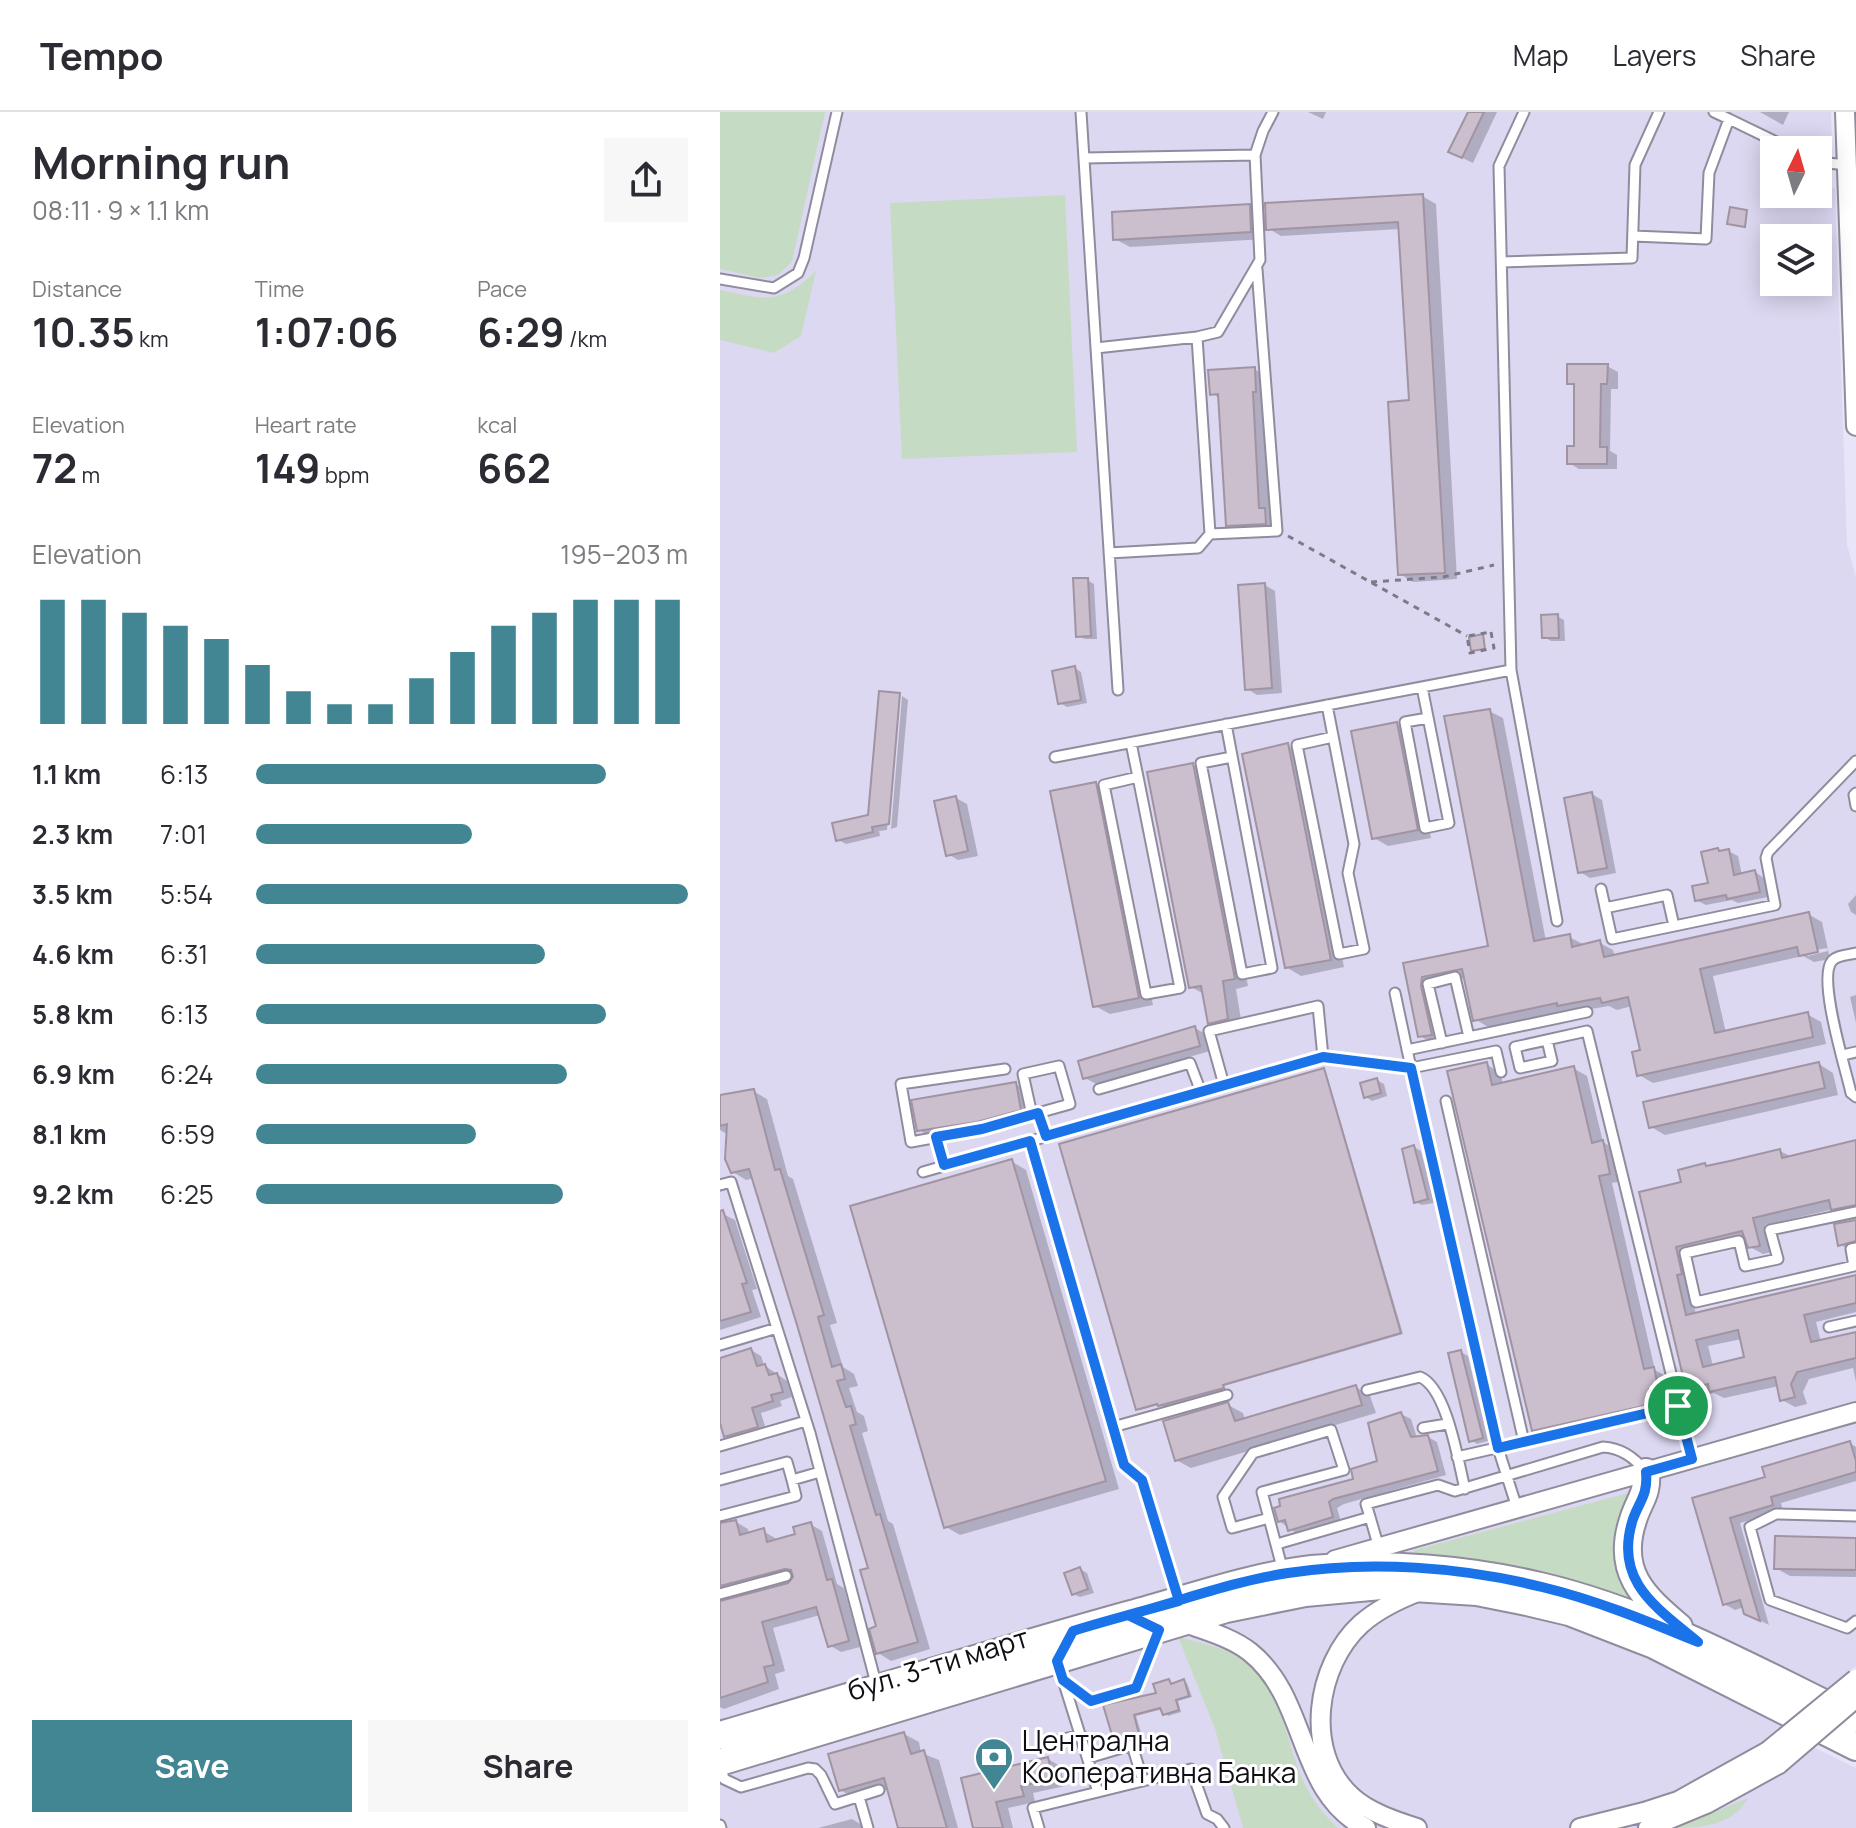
<!DOCTYPE html>
<html lang="en">
<head>
<meta charset="utf-8">
<style>
	:root { --surface:#fff; --page:#f7f7f7; --text:#2b2b33; --muted:#7c7c81; --line:#e1e1e2; --accent:#418692 }
	body { margin:0; font-family:Manrope,sans-serif; background:var(--page); color:var(--text); height:100vh; display:flex; flex-direction:column; font-size:30px; white-space:nowrap }
	* { box-sizing:border-box; margin:0 }
	p { font-size:26px; color:var(--muted) }
	.icon { flex:none; width:44px; height:44px; fill:none; stroke:currentColor; stroke-width:2; stroke-linecap:round; stroke-linejoin:round }
	.map { position:relative; flex:1; overflow:hidden }
	.sheet { display:flex; flex-direction:column; background:var(--surface); width:720px }
	.sheet>* { flex:none }
	.needle { width:52px; rotate:5deg }
	.fabs { position:absolute; left:1040px; top:24px; display:grid; gap:16px }
	.fabs a { display:grid; place-items:center; width:72px; height:72px; border-radius:0px; background:var(--surface); box-shadow:0 4px 20px #0003; font-size:40px }
	.pin { position:absolute; display:grid; place-items:center; width:68px; height:68px; color:#fff; margin:-34px; border:4px solid #fff; border-radius:50%; box-shadow:0 2px 8px #0007 }
	.round { display:grid; place-items:center; flex:none; width:84px; height:84px; border-radius:0px; background:var(--page) }
	.overview { display:flex; align-items:center; justify-content:space-between; height:136px; padding:0 32px }
	h1 { font-size:44px; font-weight:700; line-height:60px }
	.stats { display:grid; grid-template-columns:repeat(3,1fr); gap:12px; height:136px; padding:8px 32px }
	.stats div { display:grid; align-content:center }
	.stats b { font-size:40px; font-weight:700 }
	.stats small { font-size:22px; font-weight:400 }
	.stats p { font-size:22px }
	.chart { height:224px; padding:16px 32px }
	.chart p { display:flex; justify-content:space-between }
	.chart svg { width:100%; height:144px; margin-top:8px; stroke:var(--accent); stroke-width:6 }
	.primary-button { display:flex; gap:16px; margin-top:auto; padding:16px 32px }
	.primary-button a { flex:1; height:92px; border-radius:0px; background:var(--accent); color:#fff; font-size:32px; font-weight:700; line-height:92px; text-align:center }
	.primary-button a+a { background:var(--page); color:var(--text) }
	ul { padding:0 32px; list-style:none; font-size:26px }
	li { display:grid; grid-template-columns:128px 96px 1fr; align-items:center; height:60px }
	li i { height:20px; border-radius:10px; background:var(--accent) }
	header { display:flex; align-items:center; gap:48px; box-sizing:border-box; height:112px; padding:0 40px; background:var(--surface); border-bottom:2px solid var(--line) }
	header strong { font-size:38px }
	nav { display:flex; gap:44px; margin-inline-start:auto; font-size:28px }
	main { display:flex; flex:1; min-height:0 }
	.map>svg:first-child { display:block }
</style>
</head>
<body>
<header>
<strong>Tempo</strong>
<nav><a>Map</a><a>Layers</a><a>Share</a></nav>
</header>
<main>
<section class="sheet">
<div class="overview"><div><h1>Morning run</h1><p>08:11 · 9 × 1.1 km</p></div><a class="round"><svg class="icon" aria-label="share" viewBox="0 0 24 24"><path d="M12 15V3M7 8l5-5 5 5M5 13v7h14v-7"/></svg></a></div>
<div class="stats">
<div><p>Distance</p><b>10.35<small> km</small></b></div>
<div><p>Time</p><b>1:07:06</b></div>
<div><p>Pace</p><b>6:29<small> /km</small></b></div>
</div>
<div class="stats">
<div><p>Elevation</p><b>72<small> m</small></b></div>
<div><p>Heart rate</p><b>149<small> bpm</small></b></div>
<div><p>kcal</p><b>662</b></div>
</div>
<div class="chart"><p><span>Elevation</span>195–203 m</p>
<svg viewBox="0 0 160 44" preserveAspectRatio="none"><path d="M5 44V6M15 44V6M25 44V10M35 44V14M45 44V18M55 44V26M65 44V34M75 44V38M85 44V38M95 44V30M105 44V22M115 44V14M125 44V10M135 44V6M145 44V6M155 44V6"/></svg>
</div>
<ul>
<li><b>1.1 km</b>6:13<i style="width:81%"></i></li>
<li><b>2.3 km</b>7:01<i style="width:50%"></i></li>
<li><b>3.5 km</b>5:54<i style="width:100%"></i></li>
<li><b>4.6 km</b>6:31<i style="width:67%"></i></li>
<li><b>5.8 km</b>6:13<i style="width:81%"></i></li>
<li><b>6.9 km</b>6:24<i style="width:72%"></i></li>
<li><b>8.1 km</b>6:59<i style="width:51%"></i></li>
<li><b>9.2 km</b>6:25<i style="width:71%"></i></li>
</ul>
<div class="primary-button"><a>Save</a><a>Share</a></div>
</section>
<div class="map">
<svg width="1136" height="1716" viewBox="0 0 1136 1716">
	<rect width="100%" height="100%" fill="#e9e5f8"/>
	<path fill="#ddd8f2" fill-rule="evenodd" d="M0,0H1111L1112,29L1096,38H1054V82H1098V69L1115,77L1127,433L1136,465V1554L1057,1617L1136,1656V1716H0ZM1054,126H1098V170H1054Z"/>
	<path fill="#c6dbc4" d="M0,0H105L72,150L58,163L40,166L0,157Z
		M345,83L357,340L182,347L170,91Z
		M96,159L81,224L54,241L0,228V178C46,188 60,193 96,159Z
		M912,1380L917,1493L689,1445L695,1438Z
		M458,1525C478,1530 499,1534 517,1544C561,1569 564,1624 582,1666C590,1685 603,1702 618,1716H523L495,1617Z
		M1028,1686C1014,1712 984,1716 956,1716Z"/>
	<path fill="#0003" fill-rule="evenodd" d="M588,0H606L603,7Z
		M750,0H777L753,51L730,40Z
		M1040,0H1069L1063,13Z
		M702,84L716,92L737,467L693,470L680,462L691,290L680,117L561,124L544,114L545,127L410,135L395,127L529,94L547,104Z
		M887,254L898,260V277H891L890,339L897,343V357H859L849,351L856,336V275L849,271Z
		M534,257L549,266L560,419L522,421L508,413L500,287L492,281Z
		M367,468L374,472L377,527H365L358,524Z
		M545,473L555,479L562,581L537,583L526,576Z
		M837,504L844,508L845,529H831L824,525Z
		M355,556L361,560L367,591L347,595L340,591Z
		M161,581L181,584H178L167,718L159,719L160,724L126,732L117,727L114,713L150,705Z
		M182,584L188,588L177,715L171,717Z
		M769,599L783,606L826,829L849,825L863,832L880,831L893,838L895,845L1088,802L1102,810L1110,847L1094,850L1083,844L993,864L1006,921L1087,902L1101,910L1106,932L933,971L919,963L923,939L912,894L897,898L889,894L853,900L849,898L768,915L755,907L746,866L715,872L714,882L725,930L714,932L700,924L685,853L770,836ZM1107,836L1108,839L1088,844L1084,840Z
		M676,612L691,621L711,726L668,734L654,726Z
		M568,634L582,642L624,855L581,864L566,855Z
		M473,653L487,661L528,874L516,877L522,914L504,918L490,910L484,882L471,875Z
		M376,672L390,680L433,893L390,902L375,894Z
		M872,682L882,688L896,761L870,766L860,760Z
		M236,686L247,692L258,744L238,748L228,742Z
		M998,738L1002,740L1008,739L1018,744L1022,763L1035,760L1044,766L1048,785L1018,791L1012,788L986,793L976,788L990,772Z
		M1136,783V803L1131,800L1128,792Z
		M1136,883V911L1130,885Z
		M475,916L485,922L490,939L376,972L365,966Z
		M1099,952L1113,961L1118,983L945,1023L931,1015Z
		M767,953L780,960L783,972L853,956L867,964L883,1030L896,1038L903,1069L892,1071L935,1258L947,1265L951,1282L941,1284L945,1299L827,1326L813,1318Z
		M604,958L606,960L683,1222L504,1274L505,1277L443,1295L439,1293L420,1298L418,1297Z
		M657,968L664,972L667,984L652,989L646,985Z
		M295,972L306,978L311,1004L209,1024L199,1018Z
		M33,979L47,987L68,1064L73,1067L117,1211L110,1213L123,1255L134,1262L138,1274L129,1276L137,1300L144,1304L148,1319L142,1321L168,1409L173,1412L210,1537L171,1549L158,1541L159,1516L150,1457L34,1066L26,1068L13,1060L7,1022L0,1018V985Z
		M1136,1030V1102L1125,1104L1114,1097L1045,1113L1052,1140L1043,1142L1030,1135L1028,1128L968,1142L969,1170L976,1203L1136,1165V1200L1096,1210L1101,1230L1136,1222V1270L1133,1256L1089,1267L1083,1280L1087,1292L1075,1295L1062,1288L1059,1274L1004,1286L994,1281L980,1284L967,1276L922,1081L963,1071L1060,1039L1072,1045ZM1022,1227L1026,1247L993,1254L988,1234Z
		M694,1035L701,1039L714,1091L702,1093L695,1090Z
		M291,1049L306,1058L399,1377L240,1423L226,1415Z
		M5,1103L15,1108L37,1177L32,1178L41,1205L0,1218V1123L3,1125Z
		M1136,1110V1139L1132,1140L1120,1132Z
		M31,1238L41,1244L44,1253L67,1269L72,1285L60,1289L62,1294L41,1301L47,1321L16,1329L6,1324L0,1305V1248Z
		M741,1240L748,1244L768,1329L757,1332L751,1328Z
		M636,1275L650,1284L656,1301L471,1356L456,1348L508,1293L523,1301L525,1308Z
		M681,1302L691,1307L697,1326L708,1325L717,1330L726,1363L624,1392L617,1396L621,1410L579,1423L559,1409L635,1369L660,1351Z
		M1130,1331L1136,1335V1369L1061,1391L1063,1399L1020,1411L1049,1513L1037,1507L1024,1495L1015,1498L1004,1492L975,1388L1047,1366Z
		M16,1410L28,1417L29,1422L43,1419L55,1426L56,1430L78,1424L90,1412L102,1419L117,1472L124,1476L140,1535L121,1540L109,1533L100,1503L53,1516L65,1559L55,1562L59,1577L4,1597L0,1595V1414ZM76,1463L69,1473L5,1490L4,1486L11,1481Z
		M1136,1428V1465L1070,1464L1056,1456Z
		M360,1457L367,1461L374,1481L360,1485L353,1482Z
		M449,1569L453,1573L464,1569L467,1571L472,1585L458,1589L461,1600L448,1604L443,1597L416,1604L422,1624L399,1630L395,1628L386,1595L439,1582Z
		M184,1622L199,1630L201,1641L219,1648L238,1716H180L169,1677L135,1686L120,1678Z
		M328,1647L340,1654L345,1674L313,1681L315,1690L288,1696L293,1716H258L244,1667Z
		M132,1707L147,1716H98Z"/>
	<path fill="#cbbecd" stroke="#a194a2" stroke-width="2" fill-rule="evenodd" d="M748,0H764L742,46L728,40Z
		M703,82L725,461L678,463L668,290L689,288L678,110L546,118L545,91Z
		M530,92L531,120L393,128L392,100Z
		M1010,95L1027,98L1025,115L1007,112Z
		M847,252H888L887,272H881L880,335H887V352H847V334H854V272H847Z
		M535,255L536,280H533L539,396H545L546,412L506,414L498,282L490,283L488,258Z
		M353,466H368L371,524L356,525Z
		M545,471L552,576L525,578L518,473Z
		M838,502L839,526H822L821,503Z
		M763,522L765,537L751,539L749,525Z
		M355,554L361,588L338,592L332,559Z
		M159,579L180,581L169,712L152,715L153,720L116,729L112,711L148,703Z
		M770,597L814,829L850,822L852,835L880,828L884,845L1089,800L1098,840L1079,844L1077,835L980,857L995,921L1088,900L1093,925L917,964L912,940L920,938L908,885L882,891L880,886L837,894V891L753,909L742,857L702,865L701,874L712,923L698,925L683,851L768,834L724,604Z
		M677,610L698,718L652,727L631,619Z
		M568,631L611,848L565,856L522,642Z
		M473,651L515,867L503,869L508,907L488,912L481,874L469,876L427,660Z
		M376,670L419,886L373,895L330,679Z
		M872,680L887,756L858,761L844,686Z
		M236,684L248,739L226,744L214,689Z
		M998,736L999,739L1009,737L1014,763L1035,758L1040,780L1007,787L1006,783L975,789L972,774L988,771L981,740Z
		M475,914L480,934L363,967L358,949Z
		M767,950L772,973L854,954L872,1031L883,1028L890,1062L879,1064L924,1257L934,1255L938,1275L929,1277L932,1292L812,1319L727,959Z
		M1099,950L1105,976L929,1016L923,990Z
		M604,956L681,1221L503,1273L504,1276L438,1294L437,1292L416,1298L339,1032Z
		M657,966L661,981L644,986L640,971Z
		M296,970L301,998L257,1010L197,1019L191,988Z
		M34,977L55,1058L60,1057L104,1203L98,1205L112,1255L121,1252L125,1267L117,1269L126,1295L131,1294L136,1312L130,1314L156,1403L160,1402L198,1530L156,1542L149,1517L156,1514L140,1458L148,1456L77,1213L29,1057L11,1061L5,1047L7,1012L0,1014V983Z
		M1136,1028V1093L1111,1098L1109,1088L1033,1106L1040,1134L1028,1136L1022,1119L956,1135L962,1162L957,1163L966,1203L1136,1163V1191L1084,1203L1091,1230L1136,1220V1246L1077,1260L1071,1272L1075,1285L1060,1289L1055,1265L989,1280L988,1272L966,1277L919,1080L961,1070L958,1058L985,1051L986,1054L1010,1049L1060,1037L1062,1046ZM1018,1218L1024,1245L983,1255L976,1228Z
		M694,1033L708,1087L694,1091L682,1037Z
		M292,1047L386,1369L224,1416L130,1094Z
		M3,1098L27,1171L22,1172L31,1200L0,1209V1099Z
		M1136,1108V1129L1118,1134L1114,1112Z
		M31,1236L37,1254L45,1252L49,1263L57,1261L63,1280L51,1283L53,1289L32,1296L38,1315L4,1325L0,1311V1246Z
		M741,1238L763,1326L749,1330L728,1241Z
		M636,1273L642,1293L455,1349L443,1309L508,1290L515,1309Z
		M681,1300L691,1325L708,1323L718,1359L613,1387L609,1390L613,1405L568,1419L565,1408L558,1410L554,1396L560,1394L559,1387L633,1367L631,1357L657,1349L648,1311Z
		M1130,1329L1136,1349V1360L1051,1385L1053,1393L1010,1406L1040,1509L1024,1502L1020,1488L1003,1493L972,1386L1045,1365L1042,1355Z
		M16,1408L20,1423L44,1416L47,1430L75,1422L73,1415L91,1410L107,1468L112,1467L129,1529L108,1535L96,1495L42,1510L54,1553L44,1555L48,1570L0,1586V1489L68,1471L73,1465L71,1458L65,1457L0,1474V1411Z
		M1055,1424L1136,1426V1458L1054,1457Z
		M360,1455L368,1477L352,1483L344,1461Z
		M449,1567L451,1572L464,1567L469,1584L456,1588L459,1598L443,1603L440,1596L414,1603L419,1622L394,1630L383,1593L436,1581L433,1572Z
		M184,1620L191,1642L204,1638L227,1716H178L164,1666L119,1679L108,1642Z
		M328,1645L333,1667L301,1674L304,1684L276,1690L283,1716H253L241,1666Z"/>
	<g fill="none" stroke-linecap="round" stroke-linejoin="round">
		<defs>
			<path id="service" d="M361,0L376,236
				M1009,7L1073,38
				M364,46L535,43
				M1098,50L1127,53
				M913,124L986,127L989,61L1009,7L994,0
				M782,150L912,146L915,53L939,0
				M0,167L54,176L78,161L84,146L117,0
				M477,225L490,422
				M389,441L478,436L490,422L557,419L537,157
				M791,558L837,809
				M702,575L729,711L705,716L685,610L708,606
				M398,578L376,236L477,225L498,220L540,148L535,43L543,19L553,0
				M607,593L634,732L628,761L644,837L619,842L577,633L613,625
				M506,612L552,856L522,862L481,651L512,645
				M411,631L418,665L460,876L426,882L384,673L418,665
				M335,645L791,558L779,54L804,0
				M1136,681L1134,683L1136,694
				M881,777L892,827L1055,793L1046,746L1048,740L1136,649
				M885,796L947,783L954,814
				M1136,841C1129,843 1117,843 1112,849C1097,866 1126,958 1131,981L1136,985
				M675,881L691,956L776,939L781,960
				M827,928L832,949L800,956L795,935L867,919L972,1347
				M722,931L708,872L735,865L749,925
				M687,938L867,900
				M1123,943L1136,940
				M285,957L181,972L191,1030L262,1017L318,1001L326,1024
				M504,973L489,919L598,894L603,945
				M379,977L470,951L481,980
				M726,989L804,1330
				M312,1003L303,962L339,954L350,992L318,1001
				M216,1025L224,1053
				M310,1029L404,1353L422,1368L458,1486
				M203,1060L603,945L691,956L778,1336L797,1396
				M0,1073L11,1070L90,1321L157,1575
				M1136,1100L1050,1118L1058,1147L1025,1154L1019,1129L965,1141L976,1190L1134,1154L1131,1137L1136,1136
				M1109,1215L1136,1209
				M0,1233L57,1216
				M647,1278L700,1265C727,1276 738,1349 745,1377
				M393,1315L507,1283
				M703,1316L727,1312
				M0,1334L86,1309
				M737,1345L958,1294
				M0,1368L67,1350L72,1368L100,1360
				M0,1404L76,1384L72,1368
				M1136,1404L1056,1402L1030,1415L1050,1488L1127,1516L1136,1509
				M650,1405L659,1436
				M549,1406L512,1416L503,1385L533,1341L611,1318L624,1358L542,1380L563,1459
				M557,1432L650,1405L646,1392L718,1373L735,1379L883,1335C901,1336 914,1345 925,1359
				M0,1482L66,1464
				M343,1568L371,1589L416,1576L437,1522
				M339,1628L361,1623
				M368,1646L412,1633L423,1669
				M0,1652L4,1667L21,1675L88,1656L95,1657L101,1663L115,1692L159,1678
				M378,1680L471,1657L487,1702L497,1707L504,1716
				M139,1685L148,1716
				M0,1713L1,1716
				M319,1716L313,1696L378,1680L337,1549"/>
			<path id="minor" d="M1125,0L1136,314
				M615,1448L1136,1300
				M462,1510C484,1518 511,1525 530,1540C590,1588 575,1679 646,1716
				M697,1716C675,1709 648,1700 631,1684C583,1640 596,1553 641,1512C658,1497 679,1487 700,1479
				M860,1716L924,1700L958,1689L1048,1639
				M928,1716L986,1692L1059,1652"/>
			<path id="secondary" d="M926,1360C928,1383 919,1388 913,1408C896,1459 922,1484 959,1515
				M0,1623C137,1583 273,1540 411,1502C470,1486 531,1464 592,1457C666,1450 748,1457 820,1474C931,1500 1034,1557 1136,1607
				M0,1650L506,1497L585,1481L661,1474L757,1480L807,1490L849,1500L934,1533L1136,1635"/>
		</defs>
		<use href="#service" stroke="#908c9d" stroke-width="13"/>
		<use href="#minor" stroke="#908c9d" stroke-width="22"/>
		<use href="#secondary" stroke="#908c9d" stroke-width="30"/>
		<path stroke="#7e7b88" stroke-width="3" stroke-dasharray="6 6" stroke-linecap="butt" d="M568,424L747,524
			M651,470L723,465L774,453
			M771,520L774,536L750,541L747,524Z"/>
		<use href="#service" stroke="#fff" stroke-width="9"/>
		<use href="#minor" stroke="#fff" stroke-width="18"/>
		<use href="#secondary" stroke="#fff" stroke-width="26"/>
		<defs>
			<path id="minor-bridge" d="M1048,1639L1136,1567
				M1059,1652L1136,1586"/>
		</defs>
		<use href="#minor-bridge" stroke="#908c9d" stroke-width="22" stroke-linecap="butt"/>
		<use href="#minor-bridge" stroke="#fff" stroke-width="18"/>
	</g>
	<g fill="none" stroke-linecap="round" stroke-linejoin="round">
		<defs>
			<path id="route" d="M958,1294L778,1336L691,956L603,945L326,1024L318,1001L262,1017L216,1025L224,1053L310,1029L404,1353L422,1368L459,1489C424,1499 388,1508 353,1519L337,1549L343,1568L371,1589L416,1576L439,1518L408,1503C461,1489 514,1469 568,1461C650,1448 742,1455 822,1475C876,1488 927,1509 978,1530C936,1495 893,1469 913,1407C920,1388 928,1383 926,1360L972,1347L958,1294"/>
		</defs>
		<use href="#route" stroke="#fff" stroke-width="16"/>
		<use href="#route" stroke="#1a73e8" stroke-width="10"/>
	</g>
	<defs>
		<symbol id="bank-pin" viewBox="-11 -11 22 30"><path d="M0 17L-7.5 6A9.5 9.5 0 1 1 7.5 6Z" fill="#418692" stroke="#fff"/><path d="M-6-4H6V4H-6ZM0-2.3a2.3 2.3 0 1 0 0 4.6a2.3 2.3 0 1 0 0-4.6Z" fill="#fff"/></symbol>
	</defs>
	<g fill-rule="evenodd">
		<use href="#bank-pin" x="252" y="1623" width="44" height="60"/>
	</g>
	<g text-anchor="middle" stroke-width="6" stroke-linejoin="round" paint-order="stroke">
		<g font-size="28" fill="#100e14" stroke="#fff">
			<text transform="translate(218 1552) rotate(-17)" y="10">бул. 3-ти март</text>
		</g>
		<g font-size="28" fill="#100e14" stroke="#fff" text-anchor="start">
			<text x="302" y="1639">Централна<tspan x="302" dy="32">Кооперативна Банка</tspan></text>
		</g>
	</g>
</svg>
<div class="fabs">
<a><svg class="needle" viewBox="-14 -14 28 28"><path d="M0-13l5 13h-10z" fill="#e53935"/><path d="M0 13l5-13h-10z" fill="#7c7c81"/></svg></a>
<a><svg class="icon" aria-label="layers" viewBox="0 0 24 24"><path d="M12 4l9 5-9 5-9-5zM3 14l9 5 9-5"/></svg></a>
</div>
<div class="pin" style="left:958px;top:1294px;background:#1e9e55"><svg class="icon" aria-label="arrive" viewBox="0 0 24 24"><path d="M6 21V4h12l-3 4 3 4H6"/></svg></div>
</div>
</main>
</body>
</html>
